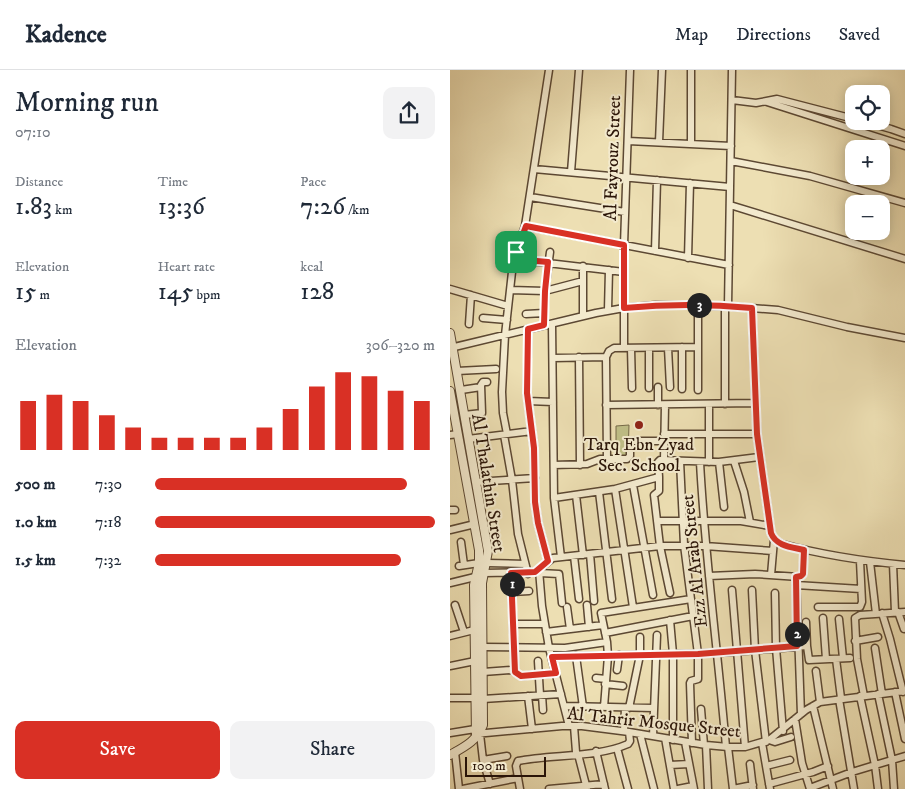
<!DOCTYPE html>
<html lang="en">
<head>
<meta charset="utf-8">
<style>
	:root { --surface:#fff; --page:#f2f2f3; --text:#1f2937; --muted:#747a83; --line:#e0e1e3; --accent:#d93025 }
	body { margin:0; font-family:"IM FELL DW Pica",serif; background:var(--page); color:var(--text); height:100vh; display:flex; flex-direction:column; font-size:19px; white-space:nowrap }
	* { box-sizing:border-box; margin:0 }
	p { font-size:16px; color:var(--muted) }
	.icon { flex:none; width:28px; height:28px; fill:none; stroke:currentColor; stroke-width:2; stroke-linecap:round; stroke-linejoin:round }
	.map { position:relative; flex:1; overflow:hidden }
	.details { display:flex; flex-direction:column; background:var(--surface); width:450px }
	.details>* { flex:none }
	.controls { position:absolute; left:395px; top:15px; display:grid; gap:10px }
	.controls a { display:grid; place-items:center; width:45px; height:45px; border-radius:10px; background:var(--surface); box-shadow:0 2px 12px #0003; font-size:25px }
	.scale { position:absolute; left:15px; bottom:12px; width:81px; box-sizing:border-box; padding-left:5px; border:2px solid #2b1508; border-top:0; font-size:14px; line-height:18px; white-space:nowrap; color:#2b1508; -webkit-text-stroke:4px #f3eace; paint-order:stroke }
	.pin { position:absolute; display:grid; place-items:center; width:42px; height:42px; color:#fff; margin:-21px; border-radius:10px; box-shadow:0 2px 8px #0006 }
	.km { position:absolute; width:25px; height:25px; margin:-12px; border-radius:50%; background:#222; color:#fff; font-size:14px; line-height:25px; text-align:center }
	.round { display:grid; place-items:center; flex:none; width:52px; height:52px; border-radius:10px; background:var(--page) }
	.summary { display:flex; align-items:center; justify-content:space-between; height:85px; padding:0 15px }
	h1 { font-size:28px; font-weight:600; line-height:38px }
	.metrics { display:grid; grid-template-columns:repeat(3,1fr); gap:8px; height:85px; padding:5px 15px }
	.metrics div { display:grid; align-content:center }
	.metrics b { font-size:25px; font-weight:600 }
	.metrics small { font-size:14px; font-weight:400 }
	.metrics p { font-size:14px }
	.chart { height:140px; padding:10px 15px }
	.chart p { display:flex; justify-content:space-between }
	.chart svg { width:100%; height:90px; margin-top:5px; stroke:var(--accent); stroke-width:6 }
	.action { display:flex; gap:10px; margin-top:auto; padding:10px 15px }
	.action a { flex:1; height:58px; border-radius:10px; background:var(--accent); color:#fff; font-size:20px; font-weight:600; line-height:58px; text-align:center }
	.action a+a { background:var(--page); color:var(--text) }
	ul { padding:0 15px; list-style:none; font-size:16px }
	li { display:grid; grid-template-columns:80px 60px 1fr; align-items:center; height:38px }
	li i { height:12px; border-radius:6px; background:var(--accent) }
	header { display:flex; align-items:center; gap:30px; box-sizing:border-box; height:70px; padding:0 25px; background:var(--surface); border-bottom:1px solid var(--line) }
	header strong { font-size:24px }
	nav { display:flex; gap:28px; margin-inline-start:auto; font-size:18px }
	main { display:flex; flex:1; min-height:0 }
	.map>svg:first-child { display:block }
</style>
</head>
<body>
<header>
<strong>Kadence</strong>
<nav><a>Map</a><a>Directions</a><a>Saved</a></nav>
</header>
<main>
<section class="details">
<div class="summary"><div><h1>Morning run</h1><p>07:10</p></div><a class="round"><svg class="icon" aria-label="share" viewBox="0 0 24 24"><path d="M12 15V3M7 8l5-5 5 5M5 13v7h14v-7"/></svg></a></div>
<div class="metrics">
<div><p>Distance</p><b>1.83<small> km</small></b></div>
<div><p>Time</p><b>13:36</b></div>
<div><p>Pace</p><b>7:26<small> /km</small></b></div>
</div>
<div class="metrics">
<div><p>Elevation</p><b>15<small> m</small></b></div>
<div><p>Heart rate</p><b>145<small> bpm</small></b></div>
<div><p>kcal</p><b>128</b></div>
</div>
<div class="chart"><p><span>Elevation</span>306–320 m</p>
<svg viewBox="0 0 160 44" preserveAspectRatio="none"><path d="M5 44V20M15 44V17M25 44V20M35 44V27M45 44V33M55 44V38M65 44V38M75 44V38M85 44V38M95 44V33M105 44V24M115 44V13M125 44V6M135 44V8M145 44V15M155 44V20"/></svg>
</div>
<ul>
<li><b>500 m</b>7:30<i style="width:90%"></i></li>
<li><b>1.0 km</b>7:18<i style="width:100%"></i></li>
<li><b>1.5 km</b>7:32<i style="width:88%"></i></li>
</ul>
<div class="action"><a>Save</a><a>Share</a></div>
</section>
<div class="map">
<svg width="455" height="719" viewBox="0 0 455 719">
	<rect width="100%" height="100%" fill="#eddfb3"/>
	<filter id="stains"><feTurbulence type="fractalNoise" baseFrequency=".004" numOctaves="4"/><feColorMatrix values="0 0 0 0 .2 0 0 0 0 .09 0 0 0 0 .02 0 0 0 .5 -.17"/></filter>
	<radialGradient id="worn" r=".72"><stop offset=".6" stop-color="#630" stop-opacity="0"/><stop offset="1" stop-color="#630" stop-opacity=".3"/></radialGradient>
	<path fill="#c0bf87" stroke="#766a48" d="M179,355L178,386H166V356Z"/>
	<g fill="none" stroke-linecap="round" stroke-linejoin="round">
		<defs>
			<path id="minor" d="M282,30L306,33L327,29L404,49
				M317,32L455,76
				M413,51L441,59L455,64
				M178,71L281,76
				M209,72L212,0
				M241,74V0
				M281,91L360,106L455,133
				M84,99L280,117
				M121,102L129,0
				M80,127L175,142
				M280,135L455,189
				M75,156L279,195
				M205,181L207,110
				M238,188L240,113
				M64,189L174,202
				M0,219L58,236
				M60,220L95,221L133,211
				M248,235V320
				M275,236V334
				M278,236L282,0
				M302,238L307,364L321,463L324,470L321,505
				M158,240L159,200
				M76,244L94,243
				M133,246V196
				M33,248L57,250
				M19,254L21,225
				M102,254L104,428L111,487
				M94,255L95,221L100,182
				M78,259L77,323L84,378L85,432L88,453L98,491
				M232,277V319
				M0,278L146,243L174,238L206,235L275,236L328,240L397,257L455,268
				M174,278V175L180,0
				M181,278L182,318
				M218,278L220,317
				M129,287L130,395
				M103,288L156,287
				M7,301L46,299
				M208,317V335
				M199,318V278
				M11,320L31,317
				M78,331L103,332
				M259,334V392
				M156,335L305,333
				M14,345L32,343L31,315L33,312H37
				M57,364L53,343L52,322L55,265L62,202L64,189L75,156L99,0
				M214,364H307
				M0,365L8,364
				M54,365L62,410L68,464L78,504
				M18,369L82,361
				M157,389L156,287L159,281L164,278L248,277
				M214,390L215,335
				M230,391L234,475L248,584V609L241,611L240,613L242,673
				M284,391L294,422L300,452
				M250,392C255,488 268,582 276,677
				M269,392L274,437
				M104,395L137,394L150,389H177L180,386V374L182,371H214
				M209,407V421L204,425L210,476L220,523
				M26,412L85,408
				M183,415L203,525
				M165,419L183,537
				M149,422L162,529
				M126,425L133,485
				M104,428L165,419L209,407L208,392L210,390L269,392L309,387
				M0,440H5
				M207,451H291L320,456
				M0,460L25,454
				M324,470L332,474C373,485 413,491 455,495
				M11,472L14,495
				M140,484L144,531
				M124,486L129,529
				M420,492L426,544
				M37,493L75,494
				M443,494L445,542
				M9,496L29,493
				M89,500L92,536L99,578L119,656
				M61,503L65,602
				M90,503L109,504L112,533
				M259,506L305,504L349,507L353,504L354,480
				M346,507L351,644
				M0,513L25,507L34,503L85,502L103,488L210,476H255L323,481
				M346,515L411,519
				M282,520L295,677
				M302,520L305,580L316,672
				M62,522L79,521
				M325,523L326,578L333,661
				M5,535L14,562
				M137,535L139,557
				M117,537L120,559
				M368,537H410L412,532L410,491
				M448,542L454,559
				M432,543L440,569L453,622
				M373,548L376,589
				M389,549L393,588
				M220,550L223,584V670
				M356,552L357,576
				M63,554H95
				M96,562L153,555
				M155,563L243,546
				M0,566L24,560
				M405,571L428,567
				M33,577L115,578L157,572
				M425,578L432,624
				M126,586L133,637
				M102,587L268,583L357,576L359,590L400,588
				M386,589L391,628
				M88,591L90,625
				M0,596L25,591
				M167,600L169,585
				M366,601L370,632
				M33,602L61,600L71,606L106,603
				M146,608L156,609
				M155,614L173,616
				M445,622L455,669
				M428,624L442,690L444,719
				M92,625L93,640
				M78,626L82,659
				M410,626L425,695L428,719
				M414,626L407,589L405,548L410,545L455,542
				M0,628H24
				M33,629L111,624
				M389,629L404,719
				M115,636L204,638
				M363,636L383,719
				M154,637L158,586L157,572L151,543L241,529
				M179,638L190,585V567
				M251,639L254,675
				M345,649L352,693L360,719
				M124,656L126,682L129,688L137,719
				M174,661L175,638
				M0,663L25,659
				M25,664L112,656H132L179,662L256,675L278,677H295L319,670L356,640L370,632L455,621
				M30,664L33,690L40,714
				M190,664L204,719
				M203,666L207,565
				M215,668L224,719
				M319,670L325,672L341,667
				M235,672L244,719
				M312,673L320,719
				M256,675L258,719
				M278,677L283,719
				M167,678L178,719
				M146,681L155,719
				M5,682L9,719
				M33,690L57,686
				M300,694L303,719
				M220,695L239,694
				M316,696L340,690
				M319,714L363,702L378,696
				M360,718L402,702L455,686
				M13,719L68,708
				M70,719L66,696L68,691C102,684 146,688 178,674L180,671L179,662
				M99,719L154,714
				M228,719L243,716
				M283,719L303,715"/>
			<path id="tertiary" d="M0,263L38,481L32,513L33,655C27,671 14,677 0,685
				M0,321L29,480V493L24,515L26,667"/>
		</defs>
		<use href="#minor" stroke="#5c4833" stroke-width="9"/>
		<use href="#tertiary" stroke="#5c4833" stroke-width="10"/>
		<use href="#minor" stroke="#f3eace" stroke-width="6"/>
		<use href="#tertiary" stroke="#f3eace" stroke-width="8"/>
	</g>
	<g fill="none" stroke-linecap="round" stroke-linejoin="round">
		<defs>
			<path id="route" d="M76,156L174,175V238C217,234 259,234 302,238L307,364L321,463C326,476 341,477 354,480L353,504L351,506L346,507L347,576L248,584L102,587L106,603L71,606L65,602L61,503L85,502L98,491L88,453L85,432L84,378L77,323L78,259L94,255L95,221L98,192L64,189Z"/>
		</defs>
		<use href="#route" stroke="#fff" stroke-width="10"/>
		<use href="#route" stroke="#d93025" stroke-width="6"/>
	</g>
	<circle fill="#8f2418" stroke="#f3eace" stroke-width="2" cx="189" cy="355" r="5"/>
	<g text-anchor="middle" stroke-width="4" stroke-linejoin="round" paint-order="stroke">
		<g font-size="18" fill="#2b1508" stroke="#f3eace">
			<text transform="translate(162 88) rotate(-88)" y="6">Al Fayrouz Street</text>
			<text transform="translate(39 413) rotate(81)" y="6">Al Thalathin Street</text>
			<text transform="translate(244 491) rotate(-96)" y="6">Ezz Al Arab Street</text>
			<text transform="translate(204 652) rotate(6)" y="6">Al Tahrir Mosque Street</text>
		</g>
		<g font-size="18" fill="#2b1508" stroke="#f3eace">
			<text x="189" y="380">Tarq Ebn Zyad<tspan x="189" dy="21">Sec. School</tspan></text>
		</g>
	</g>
	<rect width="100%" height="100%" filter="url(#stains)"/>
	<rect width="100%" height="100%" fill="url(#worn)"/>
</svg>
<div class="controls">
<a><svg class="icon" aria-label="locate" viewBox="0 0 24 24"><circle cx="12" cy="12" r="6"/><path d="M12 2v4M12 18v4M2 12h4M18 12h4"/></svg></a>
<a>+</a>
<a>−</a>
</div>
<div class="scale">100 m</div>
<div class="pin" style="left:66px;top:182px;background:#1e9e55"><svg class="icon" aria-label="arrive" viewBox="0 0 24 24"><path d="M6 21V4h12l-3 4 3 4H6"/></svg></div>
<b class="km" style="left:62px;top:514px">1</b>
<b class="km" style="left:347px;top:564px">2</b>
<b class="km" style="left:249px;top:235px">3</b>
</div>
</main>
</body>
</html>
